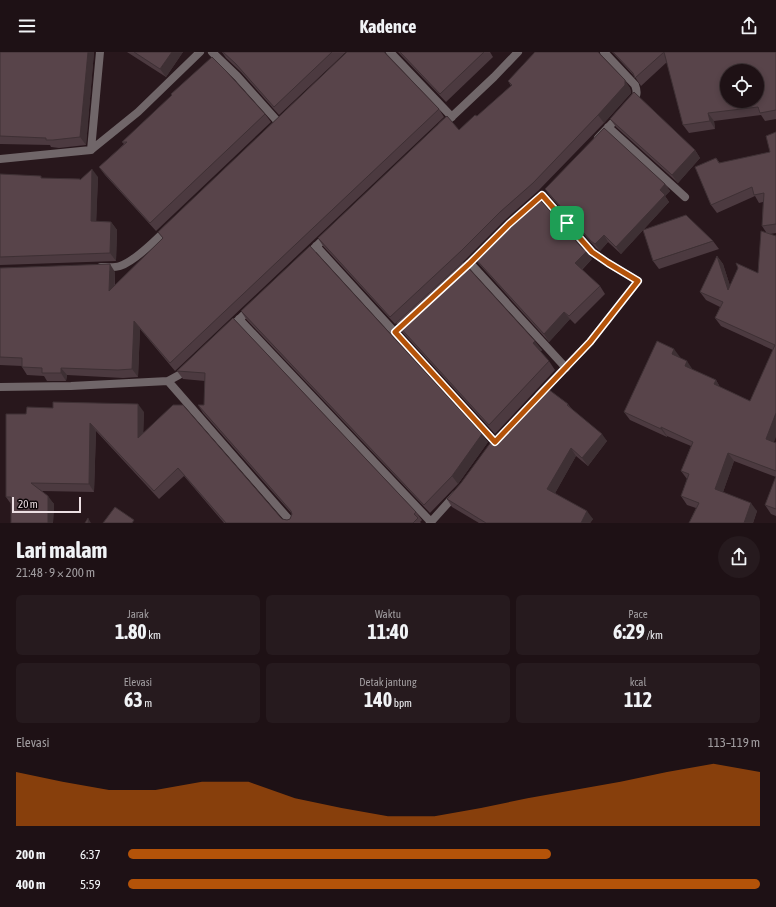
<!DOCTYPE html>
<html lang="id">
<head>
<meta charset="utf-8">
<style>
	:root { --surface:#1e1115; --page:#261a1e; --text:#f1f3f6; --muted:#a19da0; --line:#3c3134; --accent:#b45309 }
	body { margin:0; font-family:"Asap Condensed",sans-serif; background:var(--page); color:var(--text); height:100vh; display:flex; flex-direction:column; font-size:15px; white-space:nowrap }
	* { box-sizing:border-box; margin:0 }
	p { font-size:13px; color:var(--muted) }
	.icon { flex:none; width:22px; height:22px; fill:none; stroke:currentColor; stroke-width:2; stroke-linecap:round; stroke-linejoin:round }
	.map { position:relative; height:471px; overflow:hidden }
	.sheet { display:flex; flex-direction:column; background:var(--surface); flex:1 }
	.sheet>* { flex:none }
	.controls { position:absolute; left:720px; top:12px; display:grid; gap:8px }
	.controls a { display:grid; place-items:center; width:44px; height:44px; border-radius:50%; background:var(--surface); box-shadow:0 2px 6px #0003,0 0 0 1px var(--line); font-size:20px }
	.scale { position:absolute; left:12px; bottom:10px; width:69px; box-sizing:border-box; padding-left:4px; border:2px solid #ecdfe3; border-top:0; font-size:11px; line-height:14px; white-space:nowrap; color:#ecdfe3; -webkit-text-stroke:3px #0c0507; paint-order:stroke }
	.pin { position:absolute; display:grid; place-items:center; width:34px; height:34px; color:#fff; margin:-17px; border-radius:8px; box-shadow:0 2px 6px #0006 }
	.round { display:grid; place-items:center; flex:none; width:42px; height:42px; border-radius:21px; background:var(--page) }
	.summary { display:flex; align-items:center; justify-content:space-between; height:68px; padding:0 16px }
	h1 { font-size:22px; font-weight:700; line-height:30px }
	.metrics { display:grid; grid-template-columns:repeat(3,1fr); gap:6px; height:68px; padding:4px 16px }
	.metrics div { display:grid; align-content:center; border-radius:6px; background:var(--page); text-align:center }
	.metrics b { font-size:20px; font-weight:700 }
	.metrics small { font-size:11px; font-weight:400 }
	.metrics p { font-size:11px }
	.chart { height:112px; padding:8px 16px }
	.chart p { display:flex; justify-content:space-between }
	.chart svg { width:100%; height:72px; margin-top:4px; fill:var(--accent); opacity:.7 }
	ul { padding:0 16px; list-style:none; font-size:13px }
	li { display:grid; grid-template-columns:64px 48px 1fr; align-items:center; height:30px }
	li i { height:10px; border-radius:5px; background:var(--accent) }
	header { display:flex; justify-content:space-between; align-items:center; height:52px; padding:0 16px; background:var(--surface); font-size:18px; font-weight:700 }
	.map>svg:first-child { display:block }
</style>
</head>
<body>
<header><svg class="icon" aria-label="menu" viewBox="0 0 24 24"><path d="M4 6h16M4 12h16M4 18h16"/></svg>Kadence<svg class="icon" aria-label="share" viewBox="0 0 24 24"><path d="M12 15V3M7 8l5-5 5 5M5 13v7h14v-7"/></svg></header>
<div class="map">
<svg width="776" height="471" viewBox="0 0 776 471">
	<rect width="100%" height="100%" fill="#28171c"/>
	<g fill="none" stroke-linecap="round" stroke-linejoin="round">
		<path stroke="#706669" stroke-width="8" d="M212,0L237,24L279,71
			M390,0L452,65
			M604,0L635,33C638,41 637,44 631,51
			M442,74L494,25L518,0
			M608,75L685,145
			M598,86L619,64
			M91,98L100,0
			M0,107L91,98L138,60L200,0
			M316,194L495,390
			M306,204L328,183
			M470,211L566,316
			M101,215C107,215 114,216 120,214C133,210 157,187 168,176
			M459,221L481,200
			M239,267L431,470
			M229,277L251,256
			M395,280L406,269
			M168,329L292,471
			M0,335L71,334L168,329L179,323L187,316
			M539,343L590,290L638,229L608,211L592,200L542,143
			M430,471L456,442"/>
	</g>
	<path fill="#4c3a40" d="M0,0H94L86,93L59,96L51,95L50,93L0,92Z
		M127,0H183L166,25Z
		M222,0H346L279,63L241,20L226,6Z
		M347,0H385L439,57L444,65L175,319L140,277L138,325L123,326L67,323L66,329H47L44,324L27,323L22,315V314L0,313V216L115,220V233L163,186L158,180Z
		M398,0H490L493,5L446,50Z
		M612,0H776V67L765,69L761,63L714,69L715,77L689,81L683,73L667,10L641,34L635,25Z
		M599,1L630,36L631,41L604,71L538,139L505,168L463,210L542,298L540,300L549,309L555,318L495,382L403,281L396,271L395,272L323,194L318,186L477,64L511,34L508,29Z
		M265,62L271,70L156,179L105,123L99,115L124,92L122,90Z
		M610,67L695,98L700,106L678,131L616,75Z
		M776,80V181L770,182L776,184L774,390L776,391V464L771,462L765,453L776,425L734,409L723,440L757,459L753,471H689L696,456L687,453L681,444L687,427L681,419L691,394L667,384V385L630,368L624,360L680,305V306L692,318L716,328L720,335L750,349L773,298L721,274L715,266L720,255L706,248L700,240L717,204L723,212L730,234L758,221L766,180L762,174L763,150L759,151L755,144L717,161L711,153L716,106L720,111L770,100Z
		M0,122L43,126L80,127L81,128L98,125L96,169L111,170L117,178L116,209L0,213Z
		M665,132L670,139L665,144L669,150L621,202L608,190L600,199L596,196L549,143L545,137Z
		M713,189L719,197L659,217L653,209Z
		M472,203L592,207L582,218L600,234L605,242L575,272L570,267L549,290L478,211Z
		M241,259L488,390L458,432L430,461L246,267Z
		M233,266L416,460L422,468L420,470L421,471H224L184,424L159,447L96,379L94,440L42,439L54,452L53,471H11V452L6,445L26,362L144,360L143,380L282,467L287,468L290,467L292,462L203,361L198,353H204L205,329L183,327L177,319Z
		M568,352L571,356L607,389L588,414L576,404L555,441L593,467L590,471H479L452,455L447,447Z"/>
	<path fill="#3e3034" d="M88,0H94L86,93L80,85Z
		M172,0H183L166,25L160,17Z
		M625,28L630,36L631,41L604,71L598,63Z
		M708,61L714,69L715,77L710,69Z
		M695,98L700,106L678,131L672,123Z
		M92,117L98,125L96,177L91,169Z
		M665,132L670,139L665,144L669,150L621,202L616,195L660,138Z
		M111,170L117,178L116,209L110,201Z
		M604,183L608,190L600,199L595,192Z
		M587,199L592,207L580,219L575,211Z
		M717,204L723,212L734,246L728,238Z
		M110,212L115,220L114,246L109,239Z
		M564,260L570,267L549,290L544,282Z
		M134,269L140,277L138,325L132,317Z
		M535,289L542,298L539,301L533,291Z
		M674,297L680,305L678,311L672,302Z
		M687,309L693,318L685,314Z
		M61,316L67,323L66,329L61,321Z
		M716,328L721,337L714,332Z
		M138,352L144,360L143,394L138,386Z
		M776,361V385L772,396L766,387Z
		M90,371L96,379L94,440L89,432Z
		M661,375L667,384V385L661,377Z
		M482,382L488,390L458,432L452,424Z
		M602,382L607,389L588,414L582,406Z
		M571,396L576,404L553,445L547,437Z
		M728,401L734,409L721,446L715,437Z
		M48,444L54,452L53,471H48Z
		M751,451L757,459L753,471H744Z
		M587,459L593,467L590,471H581Z
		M88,466L91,471H88Z"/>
	<path fill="#58444a" stroke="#3e3034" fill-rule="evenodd" d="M0,0H88L80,85L53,88H46V86L0,84Z
		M134,0H172L160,17Z
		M223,0H332L274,55L236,12Z
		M347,0H384L439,57L170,311L134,269L132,317L118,318L61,316V321H42V316L22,315V306L0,305V216L110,212L109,239L163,186L158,180Z
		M400,0H484L440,42Z
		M535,0H598L625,28V33L598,63L533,131L500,160L461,199L390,265L318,186L447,64L459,78L475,63L477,64L512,33L508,29Z
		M613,0H664L635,26L633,21Z
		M664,0H776V58L760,61L758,55L708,61L710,69L683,73ZM727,19H757V49H727Z
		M212,5L227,20L265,62L150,171L99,115L127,90H122L172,43L171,42Z
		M634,40L695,98L672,123L610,67Z
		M604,76L665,132L660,138L665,143L616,195L604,183L595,192L591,189L545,137Z
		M776,80V172L762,174L764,141L754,143L752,135L711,153L695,115L716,106L719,111L770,100L766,84Z
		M92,117L91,169L111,170L110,201L0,205V122L41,124V126L80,127V128Z
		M536,143L582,196L587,199L575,211L600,234L569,264L564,260L544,282L472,203L507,168Z
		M686,163L713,189L653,209L643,178Z
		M761,179L776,184V361L766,387L776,391V419L728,401L715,437L751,451L744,471H689L699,451L681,444L689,422L681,419L693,390L661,375V377L624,360L657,289L674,297L672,302L687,309L685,314L716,328L714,332L750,349L775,293L715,266L723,250L700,240L717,204L728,238L738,216L736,211L758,221Z
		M310,194L482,382L452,424L424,453L241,259Z
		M463,210L535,289L533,291L549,309L489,373L396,271Z
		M233,266L416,460L414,462L418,466L413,471H226L178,416L154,439L90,371L89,432L31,431L48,444V471H11V445H6V362H26L27,355L53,356V350L138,352V386L173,353H183L282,467L287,468L290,467L292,462L291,459L198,353H204L205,321L177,319Z
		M544,334L568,352L567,353L602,382L582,406L571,396L547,437L587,459L581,471H486L447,447L461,431L494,386Z
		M776,424V457L765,453Z
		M115,455L134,468L132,471H103Z
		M88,466V471H85Z"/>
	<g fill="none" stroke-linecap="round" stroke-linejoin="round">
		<defs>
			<path id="route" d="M542,143L592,200L608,211L638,229L590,290L495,390L395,280L470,211L509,172Z"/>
		</defs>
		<use href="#route" stroke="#fff" stroke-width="8"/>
		<use href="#route" stroke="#b45309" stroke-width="5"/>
	</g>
</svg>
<div class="controls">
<a><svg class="icon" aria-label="locate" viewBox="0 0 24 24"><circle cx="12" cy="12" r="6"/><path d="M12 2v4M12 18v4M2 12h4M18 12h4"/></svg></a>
</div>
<div class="scale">20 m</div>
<div class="pin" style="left:567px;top:171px;background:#1e9e55"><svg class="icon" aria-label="arrive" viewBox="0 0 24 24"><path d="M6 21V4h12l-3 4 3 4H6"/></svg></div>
</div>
<section class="sheet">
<div class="summary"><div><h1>Lari malam</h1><p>21:48 · 9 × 200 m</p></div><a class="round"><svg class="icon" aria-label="share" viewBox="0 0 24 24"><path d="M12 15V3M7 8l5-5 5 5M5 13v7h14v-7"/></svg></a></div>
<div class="metrics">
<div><p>Jarak</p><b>1.80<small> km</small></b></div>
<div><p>Waktu</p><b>11:40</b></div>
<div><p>Pace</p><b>6:29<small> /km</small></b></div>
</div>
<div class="metrics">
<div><p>Elevasi</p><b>63<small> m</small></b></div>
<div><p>Detak jantung</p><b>140<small> bpm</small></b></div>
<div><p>kcal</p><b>112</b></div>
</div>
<div class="chart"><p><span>Elevasi</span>113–119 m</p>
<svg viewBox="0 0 160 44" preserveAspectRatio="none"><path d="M0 44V11L10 17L20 22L30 22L40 17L50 17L60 27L70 33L80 38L90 38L100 33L110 27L120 22L130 17L140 11L150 6L160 11V44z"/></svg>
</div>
<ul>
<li><b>200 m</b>6:37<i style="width:67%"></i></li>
<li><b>400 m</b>5:59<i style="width:100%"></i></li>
</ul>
</section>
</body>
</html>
